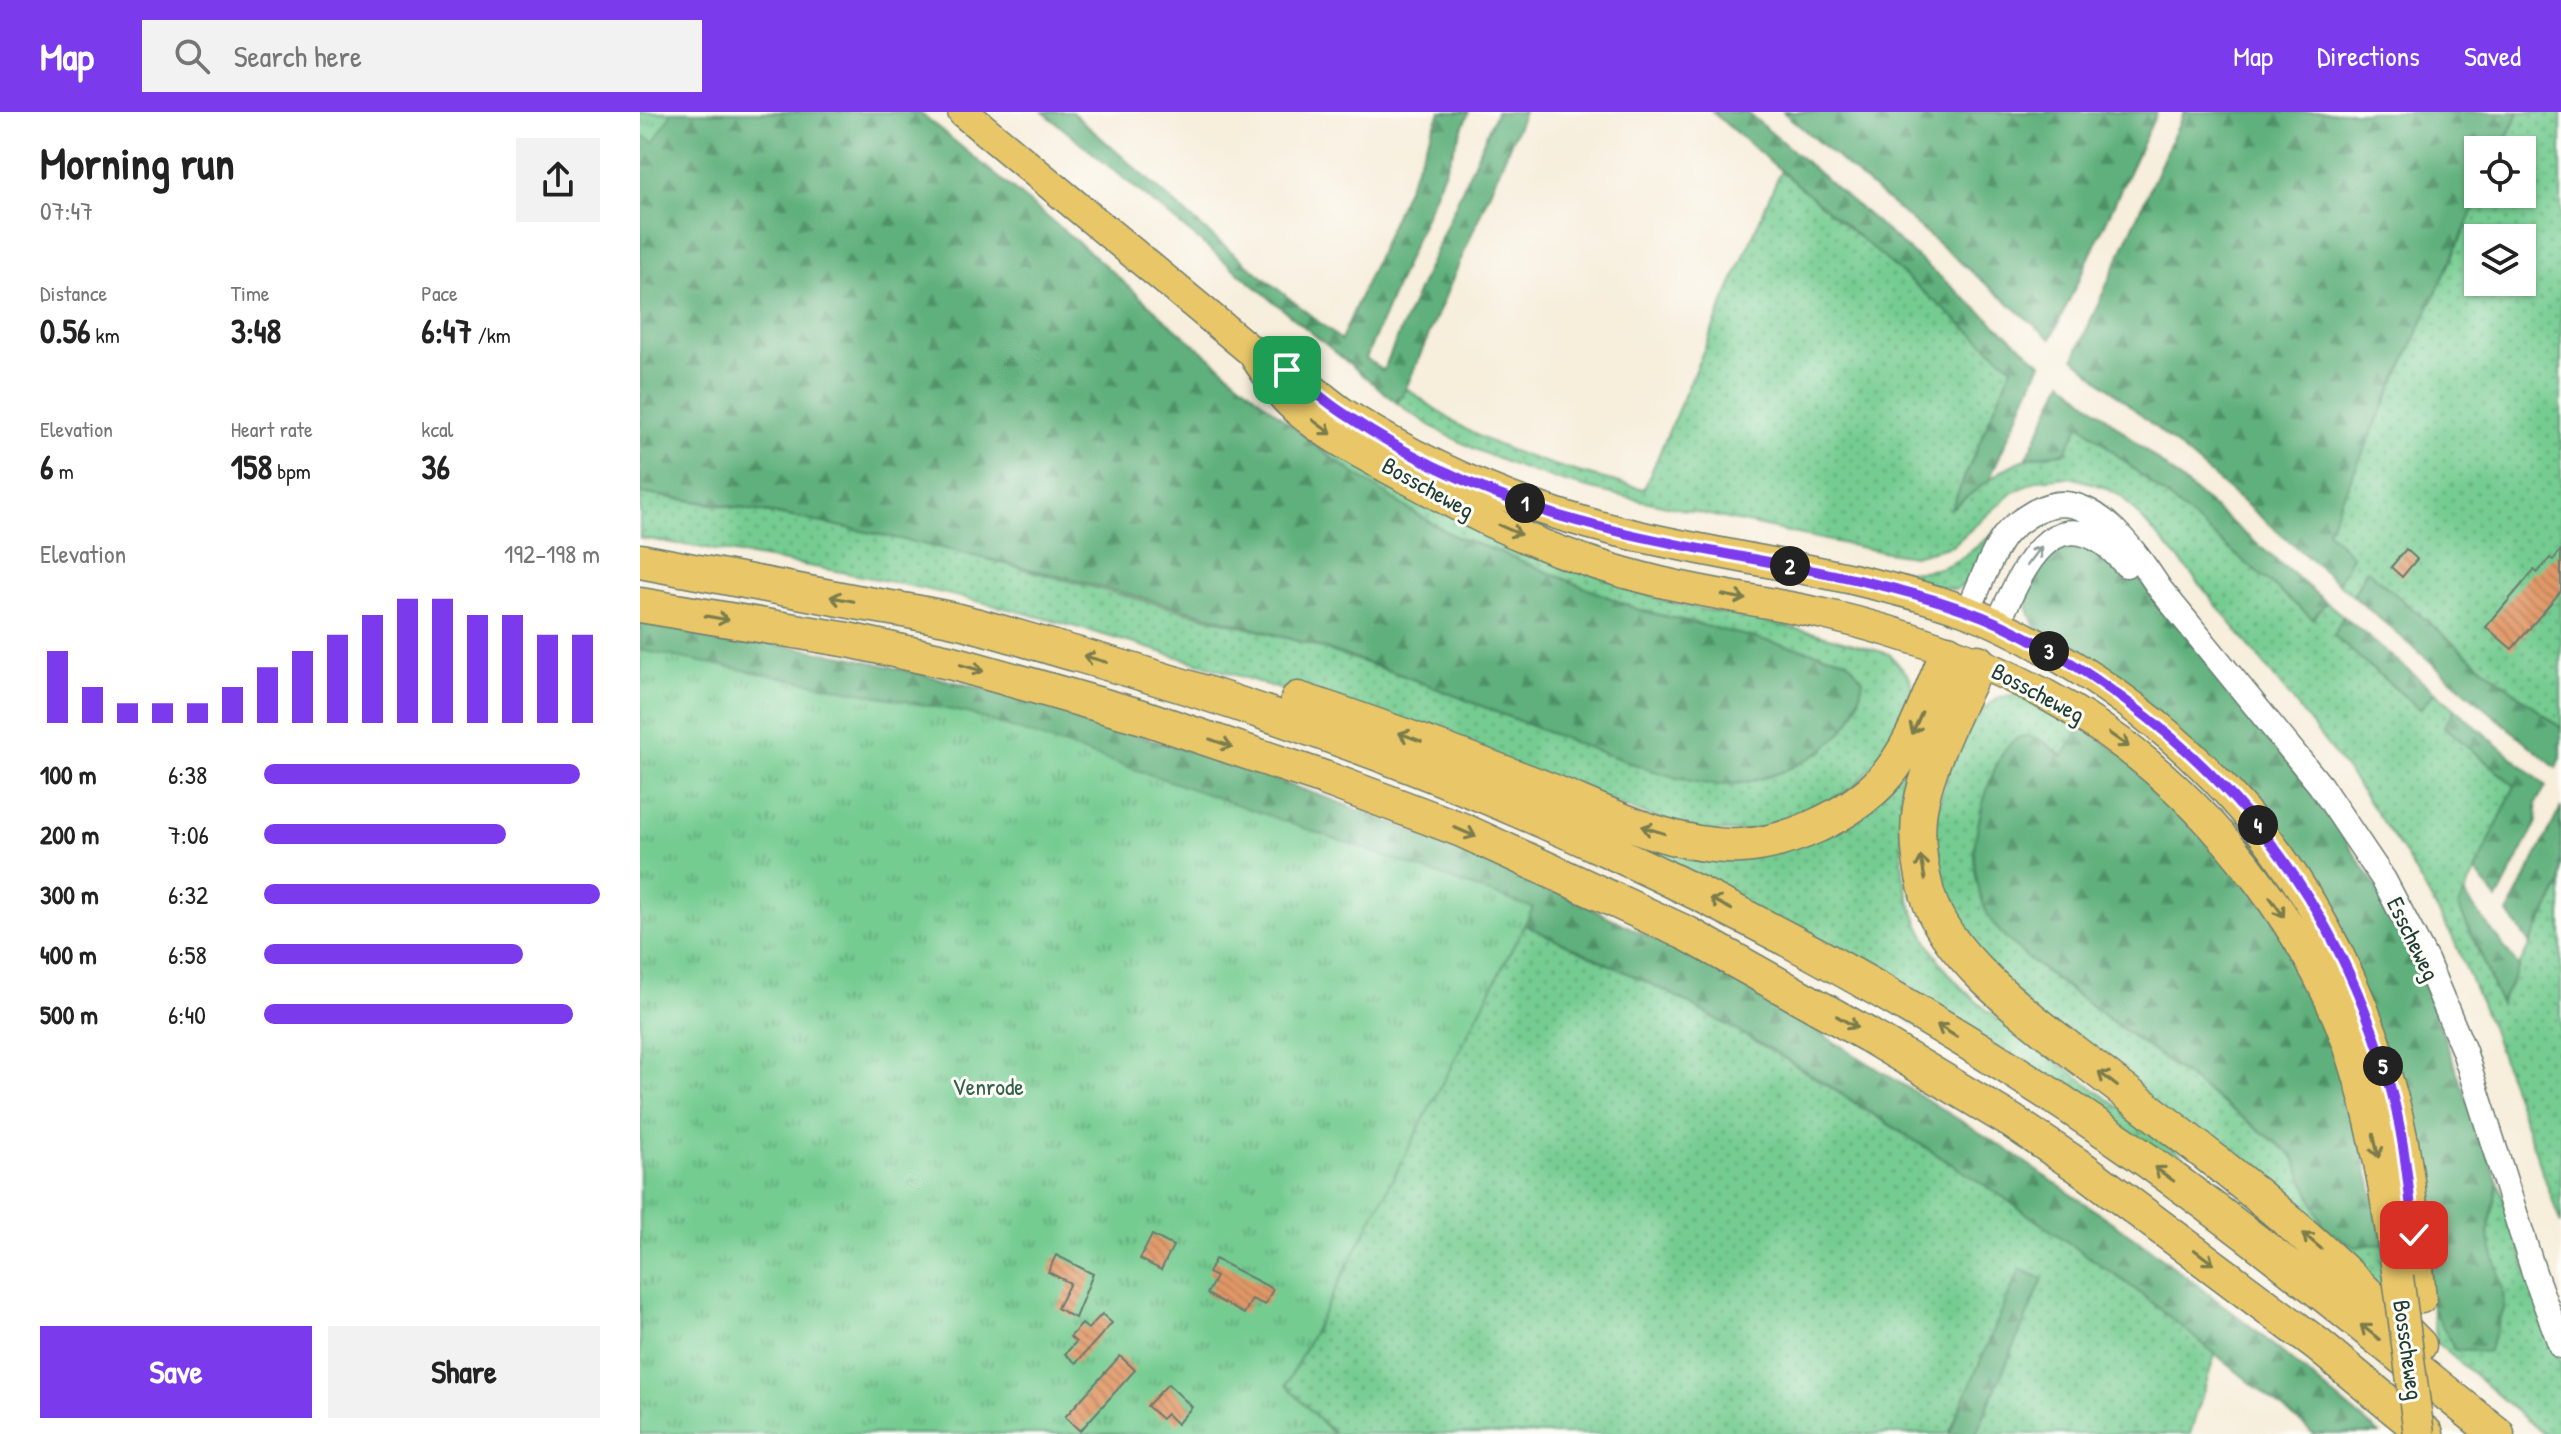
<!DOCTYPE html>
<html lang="en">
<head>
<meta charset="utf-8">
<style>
	:root { --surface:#fff; --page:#f2f2f2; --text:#222; --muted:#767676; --accent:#7c3aed }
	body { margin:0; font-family:"Patrick Hand",sans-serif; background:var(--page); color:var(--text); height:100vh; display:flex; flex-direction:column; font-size:30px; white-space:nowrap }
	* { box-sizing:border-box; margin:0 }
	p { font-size:26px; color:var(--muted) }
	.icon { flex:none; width:44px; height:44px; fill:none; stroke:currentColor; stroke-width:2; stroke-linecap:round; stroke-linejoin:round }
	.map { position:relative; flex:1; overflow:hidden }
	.details { display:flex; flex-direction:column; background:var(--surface); width:640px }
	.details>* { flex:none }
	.fabs { position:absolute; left:1824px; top:24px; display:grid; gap:16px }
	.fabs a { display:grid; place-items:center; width:72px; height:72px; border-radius:0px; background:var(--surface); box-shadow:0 2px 6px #0004; font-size:40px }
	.pin { position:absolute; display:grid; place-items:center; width:68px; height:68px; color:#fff; margin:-34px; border-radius:16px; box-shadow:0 4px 12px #0006 }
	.km { position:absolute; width:40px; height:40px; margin:-20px; border-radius:50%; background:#222; color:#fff; font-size:22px; line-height:40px; text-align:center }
	.round { display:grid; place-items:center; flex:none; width:84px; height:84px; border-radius:0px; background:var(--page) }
	.headline { display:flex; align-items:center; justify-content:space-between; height:136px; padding:0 40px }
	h1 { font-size:44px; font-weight:700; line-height:60px }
	.stats { display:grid; grid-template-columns:repeat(3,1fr); gap:12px; height:136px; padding:8px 40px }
	.stats div { display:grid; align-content:center }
	.stats b { font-size:34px; font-weight:700 }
	.stats small { font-size:22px; font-weight:400 }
	.stats p { font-size:22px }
	.chart { height:224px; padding:16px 40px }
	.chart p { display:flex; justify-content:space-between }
	.chart svg { width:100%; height:144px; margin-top:8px; stroke:var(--accent); stroke-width:6 }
	.action { display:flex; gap:16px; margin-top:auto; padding:16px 40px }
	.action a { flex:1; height:92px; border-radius:0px; background:var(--accent); color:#fff; font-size:32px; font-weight:700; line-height:92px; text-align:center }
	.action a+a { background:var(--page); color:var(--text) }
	ul { padding:0 40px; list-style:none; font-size:26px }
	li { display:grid; grid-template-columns:128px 96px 1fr; align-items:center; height:60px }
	li i { height:20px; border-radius:10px; background:var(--accent) }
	header { display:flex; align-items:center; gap:48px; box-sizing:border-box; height:112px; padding:0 40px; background:var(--accent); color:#fff }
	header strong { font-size:38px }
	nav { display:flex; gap:44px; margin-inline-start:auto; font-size:28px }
	.search { width:560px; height:72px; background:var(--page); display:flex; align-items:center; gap:20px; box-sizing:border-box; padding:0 28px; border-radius:0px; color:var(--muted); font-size:30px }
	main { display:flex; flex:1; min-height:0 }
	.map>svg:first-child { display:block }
</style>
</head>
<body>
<header>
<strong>Map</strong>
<div class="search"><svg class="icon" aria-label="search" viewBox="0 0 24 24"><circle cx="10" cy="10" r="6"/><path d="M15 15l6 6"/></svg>Search here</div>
<nav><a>Map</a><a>Directions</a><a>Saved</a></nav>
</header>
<main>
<section class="details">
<div class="headline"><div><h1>Morning run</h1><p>07:47</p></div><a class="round"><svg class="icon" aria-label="share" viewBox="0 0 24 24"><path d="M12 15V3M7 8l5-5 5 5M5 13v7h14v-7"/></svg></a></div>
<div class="stats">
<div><p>Distance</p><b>0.56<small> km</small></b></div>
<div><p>Time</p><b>3:48</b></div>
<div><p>Pace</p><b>6:47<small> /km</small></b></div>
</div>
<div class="stats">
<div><p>Elevation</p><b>6<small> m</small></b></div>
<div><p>Heart rate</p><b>158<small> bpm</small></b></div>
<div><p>kcal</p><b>36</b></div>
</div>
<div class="chart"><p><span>Elevation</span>192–198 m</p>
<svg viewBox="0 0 160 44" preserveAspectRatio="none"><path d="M5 44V22M15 44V33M25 44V38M35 44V38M45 44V38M55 44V33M65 44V27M75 44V22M85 44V17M95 44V11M105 44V6M115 44V6M125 44V11M135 44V11M145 44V17M155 44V17"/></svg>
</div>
<ul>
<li><b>100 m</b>6:38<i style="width:94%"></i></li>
<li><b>200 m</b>7:06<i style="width:72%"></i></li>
<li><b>300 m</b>6:32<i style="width:100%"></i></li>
<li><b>400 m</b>6:58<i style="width:77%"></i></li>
<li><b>500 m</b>6:40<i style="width:92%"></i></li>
</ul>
<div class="action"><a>Save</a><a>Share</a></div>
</section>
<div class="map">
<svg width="1921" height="1322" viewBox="0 0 1921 1322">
	<defs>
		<pattern id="grass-dots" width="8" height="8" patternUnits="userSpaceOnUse" patternTransform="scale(2)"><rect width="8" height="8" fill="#74cc91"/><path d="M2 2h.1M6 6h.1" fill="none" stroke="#5fa777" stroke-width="1.8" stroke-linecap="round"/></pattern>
		<pattern id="forest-firs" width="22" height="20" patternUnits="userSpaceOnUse" patternTransform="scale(2)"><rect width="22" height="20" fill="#5fb07b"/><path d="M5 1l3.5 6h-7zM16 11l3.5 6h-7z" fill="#4e9066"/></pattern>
		<pattern id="park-tufts" width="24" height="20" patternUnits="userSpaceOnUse" patternTransform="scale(2)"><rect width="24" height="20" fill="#74cc91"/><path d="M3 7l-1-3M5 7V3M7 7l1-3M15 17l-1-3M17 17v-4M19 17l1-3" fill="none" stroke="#5fa777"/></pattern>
		<pattern id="building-back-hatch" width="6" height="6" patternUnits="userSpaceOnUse" patternTransform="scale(2)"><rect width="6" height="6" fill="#e29867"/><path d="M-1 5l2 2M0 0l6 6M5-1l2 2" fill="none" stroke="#b77d56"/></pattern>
	</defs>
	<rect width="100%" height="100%" fill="#fdfcf7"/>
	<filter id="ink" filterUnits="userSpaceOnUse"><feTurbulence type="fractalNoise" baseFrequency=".0125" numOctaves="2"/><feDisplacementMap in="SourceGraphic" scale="16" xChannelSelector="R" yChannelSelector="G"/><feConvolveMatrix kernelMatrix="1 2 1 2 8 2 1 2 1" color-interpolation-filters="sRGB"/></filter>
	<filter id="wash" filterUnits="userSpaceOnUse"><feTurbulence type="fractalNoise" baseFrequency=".006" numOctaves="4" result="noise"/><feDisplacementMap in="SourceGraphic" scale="32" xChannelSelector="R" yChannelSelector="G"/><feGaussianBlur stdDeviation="1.8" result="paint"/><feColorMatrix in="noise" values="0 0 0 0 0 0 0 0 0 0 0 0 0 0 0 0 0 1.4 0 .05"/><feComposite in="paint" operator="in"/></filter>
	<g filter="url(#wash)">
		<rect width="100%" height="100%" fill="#f7eedc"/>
		<path fill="url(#grass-dots)" stroke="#4a8462" stroke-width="2" fill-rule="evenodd" d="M1879,0H1921V616L1826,542L1726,458L1713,484L1698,471L1712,444L1687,419L1841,82H1882V38H1861ZM1838,126H1882V170H1838Z
			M1141,58L1373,255L1312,395C1355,367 1368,342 1425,341L1440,311L1673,507L1686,490L1703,504L1694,524L1779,597L1795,580L1815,597L1804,615L1875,674L1819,794L1860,891L1921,772V1112L1851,915L1813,826L1766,744L1708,660L1647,581L1545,454L1482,385L1464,375L1430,365L1398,368L1372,381L1312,434L1273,444L1233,438C1169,424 1105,411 1041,397C937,375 845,356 757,291L766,276C784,289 803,303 822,315C872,345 947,363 1004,377Z
			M659,320L787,389L913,447L1025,489L1171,520L1249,542L1270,565L1272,579L1268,599L1252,633L1207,682L1126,719L1057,720C840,645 624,566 403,506C271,470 135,447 0,426V381L160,406L304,436L672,533L767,565L994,652L1136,661L1183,639L1219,589L1223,568L1055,511L999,498L857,439L816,425L732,375Z
			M1362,413L1335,464L1315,478L1274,470L1252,457C1304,467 1325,445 1362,413Z
			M1380,581L1442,614L1423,644L1397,626L1361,821L1385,844L1421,872L1653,1043L1744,1131L1754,1195L1338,860L1292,756L1296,702L1313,642L1329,608L1358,586Z
			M1282,631C1270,679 1254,725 1266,775C1274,811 1295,848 1321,875C1352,906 1393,931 1428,957C1509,1018 1592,1077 1666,1147L910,693L1107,742Z
			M862,802L1030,881L1137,942L1360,1083L1495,1177L1576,1240L1550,1322H1336L1353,1282L1381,1157L1309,1322H695L622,1252Z
			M1858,1070L1906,1217L1921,1252V1322H1903L1797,1231L1792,1195L1815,1237L1853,1145L1848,1122Z"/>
		<path fill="url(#forest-firs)" stroke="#3f7658" stroke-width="2" d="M0,0H279L451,141L534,215L688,344L780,405L816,425L857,439L999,498L1207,548L1223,568C1220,583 1217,599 1208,612C1184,646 1135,667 1094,672C1054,677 998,653 960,640C863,605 768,561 669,532C503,484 333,440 163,407C109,396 54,389 0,381Z
			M403,0H432L566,119L701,228L800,0H829L726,246L743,259L856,0H884L766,276L757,291Z
			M1072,0H1107L1401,251L1349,368L1311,397L1372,255Z
			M1143,0H1517L1411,227Z
			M1544,0H1879L1861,38H1838V82H1841L1687,419L1712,444L1698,471L1434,246Z
			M1423,269L1686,490L1673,507L1440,312L1425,341L1387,345Z
			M1425,426L1487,455L1517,487L1679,688L1738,777L1776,850L1858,1070L1848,1122L1863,1177L1864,1197L1848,1240L1815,1238L1792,1195L1645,734L1394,514L1387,494L1389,475L1403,439Z
			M1727,458L1826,542L1921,616V646L1916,656L1713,484Z
			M1703,504L1795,580L1780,597L1694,524Z
			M0,509L205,544L378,585L596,654L693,688L883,763L1087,863L1366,1037L1512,1138L1609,1213L1740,1322H1674L1495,1177L1360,1083L1210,987L1137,941L1030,881L862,802L0,693Z
			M1815,597L1906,674L1896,691L1897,710L1857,788L1835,759L1875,674L1804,614Z
			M1442,614L1494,651L1618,779L1695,917L1744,1131L1715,1135L1684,1116L1653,1043L1385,844C1371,830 1352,816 1345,797C1339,780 1334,761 1334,743C1334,717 1355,625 1385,624C1398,623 1413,637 1423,644Z
			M1921,695V772L1890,832L1868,801Z
			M1824,782L1879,855L1860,892L1843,847L1818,794Z
			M1380,1157L1403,1167L1336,1322H1309Z"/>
		<path fill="url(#park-tufts)" stroke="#4a8462" stroke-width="2" d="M0,0H32L14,30L0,22Z
			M0,538L327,601L518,665L893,796L646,1273L693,1322H0Z"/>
		<g id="blocks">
			<path fill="url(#building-back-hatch)" d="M1766,437L1777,447L1762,465L1751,455Z
				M1921,438V479L1872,537L1846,515L1894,458L1897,461L1910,446L1913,448Z
				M512,1123L533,1134L521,1158L500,1147Z
				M416,1143L453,1162L435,1206L417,1196L430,1171L408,1160Z
				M575,1147L633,1177L625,1193L612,1187L604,1202L567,1182L576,1165L568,1161Z
				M462,1202L472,1211L436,1251L425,1242L436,1230L430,1225L442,1212L448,1217Z
				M480,1244L495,1258L440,1319L425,1305Z
				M528,1272L552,1295L537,1312L527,1302L522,1307L507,1294Z"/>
		</g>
	</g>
	<g filter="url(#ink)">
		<use href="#blocks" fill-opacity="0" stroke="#6b7b6f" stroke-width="2"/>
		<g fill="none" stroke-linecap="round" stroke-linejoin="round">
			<defs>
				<path id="minor" d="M1328,499C1338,478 1350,444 1363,426C1371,414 1384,406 1396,399C1449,370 1495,439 1520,477L1680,673L1744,768L1786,848L1824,939L1894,1161L1921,1234
					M1357,512C1377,473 1404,391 1463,431C1472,437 1479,446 1486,453"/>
				<path id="major" d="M323,0L610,238C622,245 635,250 646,258C667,271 685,289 706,303C766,341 831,373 899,396C1037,444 1186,450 1324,498C1363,512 1400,533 1435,555C1600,657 1703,803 1754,990C1771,1053 1774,1121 1781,1186
					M616,246C625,259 634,273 644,285C679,324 751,357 798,383C867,421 943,452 1020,470C1074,483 1130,490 1184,502C1367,545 1508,619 1620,772C1656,820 1688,875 1708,932C1734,1008 1746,1086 1758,1165"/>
				<path id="highway" d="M0,449C72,463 144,476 216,490C250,496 285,501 319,509C359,519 399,532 439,543C805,646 1154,807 1468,1021C1603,1114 1729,1219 1857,1322
					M0,493L208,528L313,551L503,605L684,666L822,718L1048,822L1228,923L1373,1010L1443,1057L1678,1233L1786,1322
					M1338,550C1318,593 1288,650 1280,696C1276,723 1280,755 1287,781C1305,849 1403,916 1457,958C1505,995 1553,1031 1600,1069C1664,1120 1722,1175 1779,1233
					M658,587C742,614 822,645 904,676C965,700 1033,737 1101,734C1150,731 1208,704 1242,669C1274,635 1289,582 1308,540"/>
			</defs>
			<use href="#minor" stroke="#6b7b6f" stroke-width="27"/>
			<use href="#major" stroke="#6b7b6f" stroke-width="33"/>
			<use href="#highway" stroke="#6b7b6f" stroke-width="37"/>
			<use href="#minor" stroke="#fff" stroke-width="24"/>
			<use href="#major" stroke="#e9c769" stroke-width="30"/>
			<use href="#highway" stroke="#e9c769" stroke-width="34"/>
			<defs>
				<path id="major-bridge" d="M1758,1165L1779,1322"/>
			</defs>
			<use href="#major-bridge" stroke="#6b7b6f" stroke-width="33" stroke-linecap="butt"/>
			<use href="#major-bridge" stroke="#e9c769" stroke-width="30"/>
		</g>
		<defs><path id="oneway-shaft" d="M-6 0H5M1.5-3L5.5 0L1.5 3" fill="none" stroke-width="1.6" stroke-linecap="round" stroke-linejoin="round" transform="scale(2)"/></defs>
		<g stroke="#7a7b4c">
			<use href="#oneway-shaft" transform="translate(682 315) rotate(37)"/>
			<use href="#oneway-shaft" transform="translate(870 418) rotate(24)"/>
			<use href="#oneway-shaft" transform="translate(1094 485) rotate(11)"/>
			<use href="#oneway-shaft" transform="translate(202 487) rotate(-169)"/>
			<use href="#oneway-shaft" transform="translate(77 506) rotate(10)"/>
			<use href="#oneway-shaft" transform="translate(455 547) rotate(-164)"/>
			<use href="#oneway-shaft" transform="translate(332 556) rotate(16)"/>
			<use href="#oneway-shaft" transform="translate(1277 611) rotate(114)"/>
			<use href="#oneway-shaft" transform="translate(770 625) rotate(-159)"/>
			<use href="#oneway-shaft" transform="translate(1479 628) rotate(35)"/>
			<use href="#oneway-shaft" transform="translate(581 631) rotate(19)"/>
			<use href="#oneway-shaft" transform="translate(1013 718) rotate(-163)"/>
			<use href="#oneway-shaft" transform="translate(825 720) rotate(23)"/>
			<use href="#oneway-shaft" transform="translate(1283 756) rotate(-100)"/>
			<use href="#oneway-shaft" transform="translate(1081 792) rotate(-152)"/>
			<use href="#oneway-shaft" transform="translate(1637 795) rotate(54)"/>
			<use href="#oneway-shaft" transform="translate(1207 910) rotate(30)"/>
			<use href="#oneway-shaft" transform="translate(1307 919) rotate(-148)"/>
			<use href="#oneway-shaft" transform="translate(1468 967) rotate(-142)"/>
			<use href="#oneway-shaft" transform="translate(1736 1034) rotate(77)"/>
			<use href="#oneway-shaft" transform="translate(1524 1062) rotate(-144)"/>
			<use href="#oneway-shaft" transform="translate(1672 1129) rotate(-140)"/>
			<use href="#oneway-shaft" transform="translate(1564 1145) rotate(37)"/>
			<use href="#oneway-shaft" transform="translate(1730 1220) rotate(-142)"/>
		</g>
		<use stroke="#8f9e9a" href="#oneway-shaft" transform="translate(1394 444) rotate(-53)"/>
	</g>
	<g fill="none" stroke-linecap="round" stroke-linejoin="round" filter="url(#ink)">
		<defs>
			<path id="route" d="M647,258C666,272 683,288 703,301C778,352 867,392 956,414C1078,446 1205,456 1325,498C1382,518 1438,553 1486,589C1623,690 1714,828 1755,993C1765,1035 1769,1079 1774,1123"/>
		</defs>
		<use href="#route" stroke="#fff" stroke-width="16"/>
		<use href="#route" stroke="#7c3aed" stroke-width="10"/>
	</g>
	<g text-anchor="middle" stroke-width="6" stroke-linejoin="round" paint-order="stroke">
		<g font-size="24" fill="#1f3d34" stroke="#fdfcf7">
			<text transform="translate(788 376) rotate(29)" y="8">Bosscheweg</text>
			<text transform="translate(1398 581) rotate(28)" y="8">Bosscheweg</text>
			<text transform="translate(1773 827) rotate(64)" y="8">Esscheweg</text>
			<text transform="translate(1768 1238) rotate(82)" y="8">Bosscheweg</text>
		</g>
		<g font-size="24" fill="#34614b" stroke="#fdfcf7">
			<text x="348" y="983">Venrode</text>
		</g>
	</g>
</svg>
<div class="fabs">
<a><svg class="icon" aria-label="locate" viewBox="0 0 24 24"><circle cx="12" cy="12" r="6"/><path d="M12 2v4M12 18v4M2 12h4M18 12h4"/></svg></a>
<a><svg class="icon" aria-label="layers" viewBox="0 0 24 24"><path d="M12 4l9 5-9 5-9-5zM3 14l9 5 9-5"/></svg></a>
</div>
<div class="pin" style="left:647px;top:258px;background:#1e9e55"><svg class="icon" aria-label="arrive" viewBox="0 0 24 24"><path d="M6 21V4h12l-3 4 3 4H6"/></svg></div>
<div class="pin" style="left:1774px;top:1123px;background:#d93025"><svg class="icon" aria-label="check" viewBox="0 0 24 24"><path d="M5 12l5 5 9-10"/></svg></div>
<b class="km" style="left:885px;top:391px">1</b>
<b class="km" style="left:1150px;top:454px">2</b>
<b class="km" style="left:1409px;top:539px">3</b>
<b class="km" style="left:1618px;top:713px">4</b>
<b class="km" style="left:1743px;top:954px">5</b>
</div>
</main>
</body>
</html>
